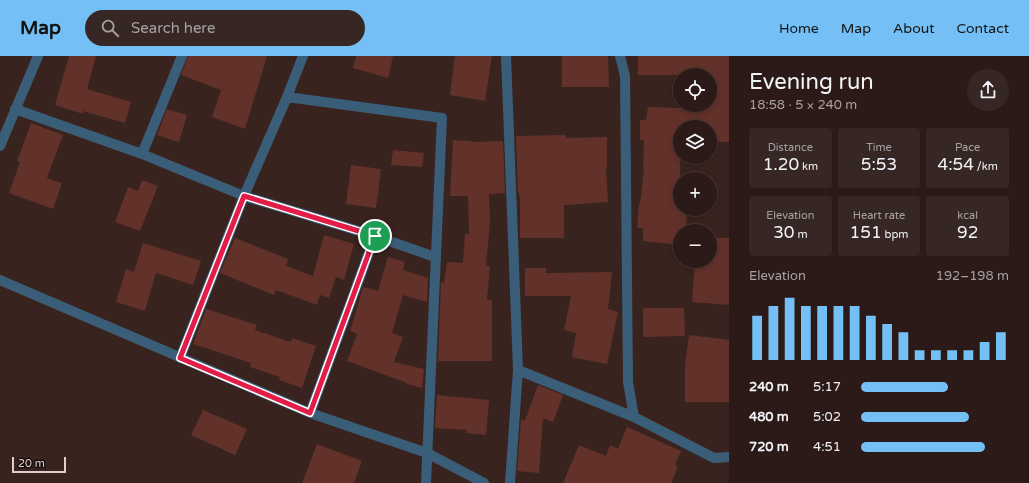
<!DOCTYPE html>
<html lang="en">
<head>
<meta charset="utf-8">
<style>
	:root { --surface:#2b1a17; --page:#372724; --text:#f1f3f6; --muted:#a6a1a1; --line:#473836; --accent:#74c0f6 }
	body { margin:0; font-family:"Varela Round",sans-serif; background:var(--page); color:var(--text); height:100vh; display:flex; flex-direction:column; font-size:15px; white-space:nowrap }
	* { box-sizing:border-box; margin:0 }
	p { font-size:13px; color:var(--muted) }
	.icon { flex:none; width:22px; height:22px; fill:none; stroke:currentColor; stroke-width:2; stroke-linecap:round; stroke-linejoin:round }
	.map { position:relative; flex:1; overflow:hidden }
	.sheet { display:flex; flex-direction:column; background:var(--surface); width:300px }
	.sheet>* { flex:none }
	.fabs { position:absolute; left:673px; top:12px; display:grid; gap:8px }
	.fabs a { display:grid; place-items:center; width:44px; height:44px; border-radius:50%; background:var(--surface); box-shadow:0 2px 6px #0003,0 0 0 1px var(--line); font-size:20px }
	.scale { position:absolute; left:12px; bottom:10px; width:54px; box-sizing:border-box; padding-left:4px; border:2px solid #decfcc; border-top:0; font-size:11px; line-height:14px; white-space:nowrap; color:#decfcc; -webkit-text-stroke:3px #1a0f0e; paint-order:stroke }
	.pin { position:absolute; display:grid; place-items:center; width:34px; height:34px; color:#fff; margin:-17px; border:2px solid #fff; border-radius:50%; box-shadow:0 1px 4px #0007 }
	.round { display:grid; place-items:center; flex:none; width:42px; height:42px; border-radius:21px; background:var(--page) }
	.overview { display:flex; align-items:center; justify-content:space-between; height:68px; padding:0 20px }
	h1 { font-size:22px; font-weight:600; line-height:30px }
	.figures { display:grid; grid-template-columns:repeat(3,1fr); gap:6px; height:68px; padding:4px 20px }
	.figures div { display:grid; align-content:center; border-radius:4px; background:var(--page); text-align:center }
	.figures b { font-size:17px; font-weight:600 }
	.figures small { font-size:11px; font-weight:400 }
	.figures p { font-size:11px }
	.chart { height:112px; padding:8px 20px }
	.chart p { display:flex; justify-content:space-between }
	.chart svg { width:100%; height:72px; margin-top:4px; stroke:var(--accent); stroke-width:6 }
	ul { padding:0 20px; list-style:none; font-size:13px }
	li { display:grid; grid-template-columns:64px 48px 1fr; align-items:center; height:30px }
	li i { height:10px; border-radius:5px; background:var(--accent) }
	header { display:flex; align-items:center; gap:24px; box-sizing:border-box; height:56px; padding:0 20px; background:var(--accent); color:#111 }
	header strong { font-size:19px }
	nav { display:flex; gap:22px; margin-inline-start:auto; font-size:14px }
	.search { width:280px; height:36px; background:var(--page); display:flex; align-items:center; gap:10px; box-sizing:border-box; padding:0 14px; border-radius:22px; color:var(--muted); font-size:15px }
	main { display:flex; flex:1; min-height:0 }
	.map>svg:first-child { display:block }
</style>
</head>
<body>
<header>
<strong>Map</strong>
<div class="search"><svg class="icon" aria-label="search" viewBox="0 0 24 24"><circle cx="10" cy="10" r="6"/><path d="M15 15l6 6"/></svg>Search here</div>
<nav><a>Home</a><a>Map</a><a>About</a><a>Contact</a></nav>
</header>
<main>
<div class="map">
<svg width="729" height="427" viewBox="0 0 729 427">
	<rect width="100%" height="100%" fill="#39231f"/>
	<path fill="#62312a" d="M69,0H96L87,33L131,46L125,67L83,55V58L55,49Z
		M188,0H267L245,73L212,61L221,34L181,19Z
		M356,0H393L388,22L353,12Z
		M455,0H492L485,45L450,39Z
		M562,0H608L609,31H562Z
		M638,0H729V86H710V71H680V153H687L686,175H680V189L643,185V172H637L639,148H640L644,113H643L644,84H640V64H646L648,51L683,52V49H710V19H638Z
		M167,53L187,59L179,86L157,79Z
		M31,67L63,79L47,122L62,127L53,153L9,137L20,106L17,105Z
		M566,79V82L607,81V111L606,112L608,146L564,149V182H520V143L519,137H518L516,80Z
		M453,84L471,85V86L503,85L505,137L489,138L490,166L486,210H490L487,244H492V305H438L441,226L444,227L447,206L463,207L465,178H469L468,140H450Z
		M393,94L424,97L422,111L391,109Z
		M351,109L381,113L376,152L346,148Z
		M142,124L158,130L140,175L115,166L128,131L138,135Z
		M324,179L354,188L344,224L336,221L329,242L320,239L317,249L276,234L274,239L220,217L235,182L288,203L286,210L313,220Z
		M710,182H729V249L692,246L695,205H710Z
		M143,187L201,205L193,229L156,217L145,255L116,246L126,213L134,216Z
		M388,201L405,206L403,214L428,222L427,246L403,239L392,277L403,281L394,306L424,313L422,332L407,328V327L347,305L357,278L350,275L363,231L378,235Z
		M525,212H546V217L612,216L608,253L618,256L607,308L572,301L576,277L564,274L571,240H525Z
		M643,252H684L685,280L643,281Z
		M206,253L257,269L255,274L291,286L292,282L316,290L302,332L279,324L280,321L250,311L251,307L193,288Z
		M689,279L729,284V346H685V310Z
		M538,329L563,339L553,366L543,362L539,417L517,415L521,364H525Z
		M437,339L489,344L486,379L466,377L467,374L435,372Z
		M203,354L247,373L235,399L191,379Z
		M627,371L681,395L675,409L678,411L671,427H563L579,389L606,400L610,389L618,393Z
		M317,388L362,405L354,427H302Z"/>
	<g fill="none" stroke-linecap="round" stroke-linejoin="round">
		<path stroke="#3a5e78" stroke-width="10" d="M506,0L518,314L510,427
			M620,0L625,20L628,326L634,361L714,402L729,401
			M287,41L442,62L426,427
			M15,53L142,98L244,140L375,180L435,201
			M0,90L38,0
			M142,98L182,0
			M0,224L310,357L427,397L484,427
			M180,302L244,140L287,41L303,0
			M518,314L634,361
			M310,357L375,180"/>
	</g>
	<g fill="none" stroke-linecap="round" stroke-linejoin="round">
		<defs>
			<path id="route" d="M244,140L375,180L310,357L180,302Z"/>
		</defs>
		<use href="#route" stroke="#fff" stroke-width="8"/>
		<use href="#route" stroke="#e11d48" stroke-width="5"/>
	</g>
</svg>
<div class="fabs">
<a><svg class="icon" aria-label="locate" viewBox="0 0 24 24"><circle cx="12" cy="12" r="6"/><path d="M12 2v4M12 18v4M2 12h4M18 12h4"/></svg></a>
<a><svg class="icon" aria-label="layers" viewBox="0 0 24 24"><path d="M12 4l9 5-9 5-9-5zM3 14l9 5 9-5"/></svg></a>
<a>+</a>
<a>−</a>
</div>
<div class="scale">20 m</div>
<div class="pin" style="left:375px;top:180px;background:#1e9e55"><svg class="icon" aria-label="arrive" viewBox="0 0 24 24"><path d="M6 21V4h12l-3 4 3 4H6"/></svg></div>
</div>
<section class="sheet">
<div class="overview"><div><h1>Evening run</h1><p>18:58 · 5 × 240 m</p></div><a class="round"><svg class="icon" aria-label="share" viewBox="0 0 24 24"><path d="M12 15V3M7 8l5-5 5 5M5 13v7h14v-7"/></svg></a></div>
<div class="figures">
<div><p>Distance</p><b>1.20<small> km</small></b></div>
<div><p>Time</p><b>5:53</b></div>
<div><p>Pace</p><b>4:54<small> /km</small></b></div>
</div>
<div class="figures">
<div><p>Elevation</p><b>30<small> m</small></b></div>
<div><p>Heart rate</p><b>151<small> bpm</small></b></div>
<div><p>kcal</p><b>92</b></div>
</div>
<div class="chart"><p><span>Elevation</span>192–198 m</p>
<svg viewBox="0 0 160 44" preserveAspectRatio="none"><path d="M5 44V17M15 44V11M25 44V6M35 44V11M45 44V11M55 44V11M65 44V11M75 44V17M85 44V22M95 44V27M105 44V38M115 44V38M125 44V38M135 44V38M145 44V33M155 44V27"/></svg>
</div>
<ul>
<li><b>240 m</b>5:17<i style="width:59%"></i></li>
<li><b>480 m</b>5:02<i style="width:73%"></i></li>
<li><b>720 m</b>4:51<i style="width:84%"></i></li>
</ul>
</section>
</main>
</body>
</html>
